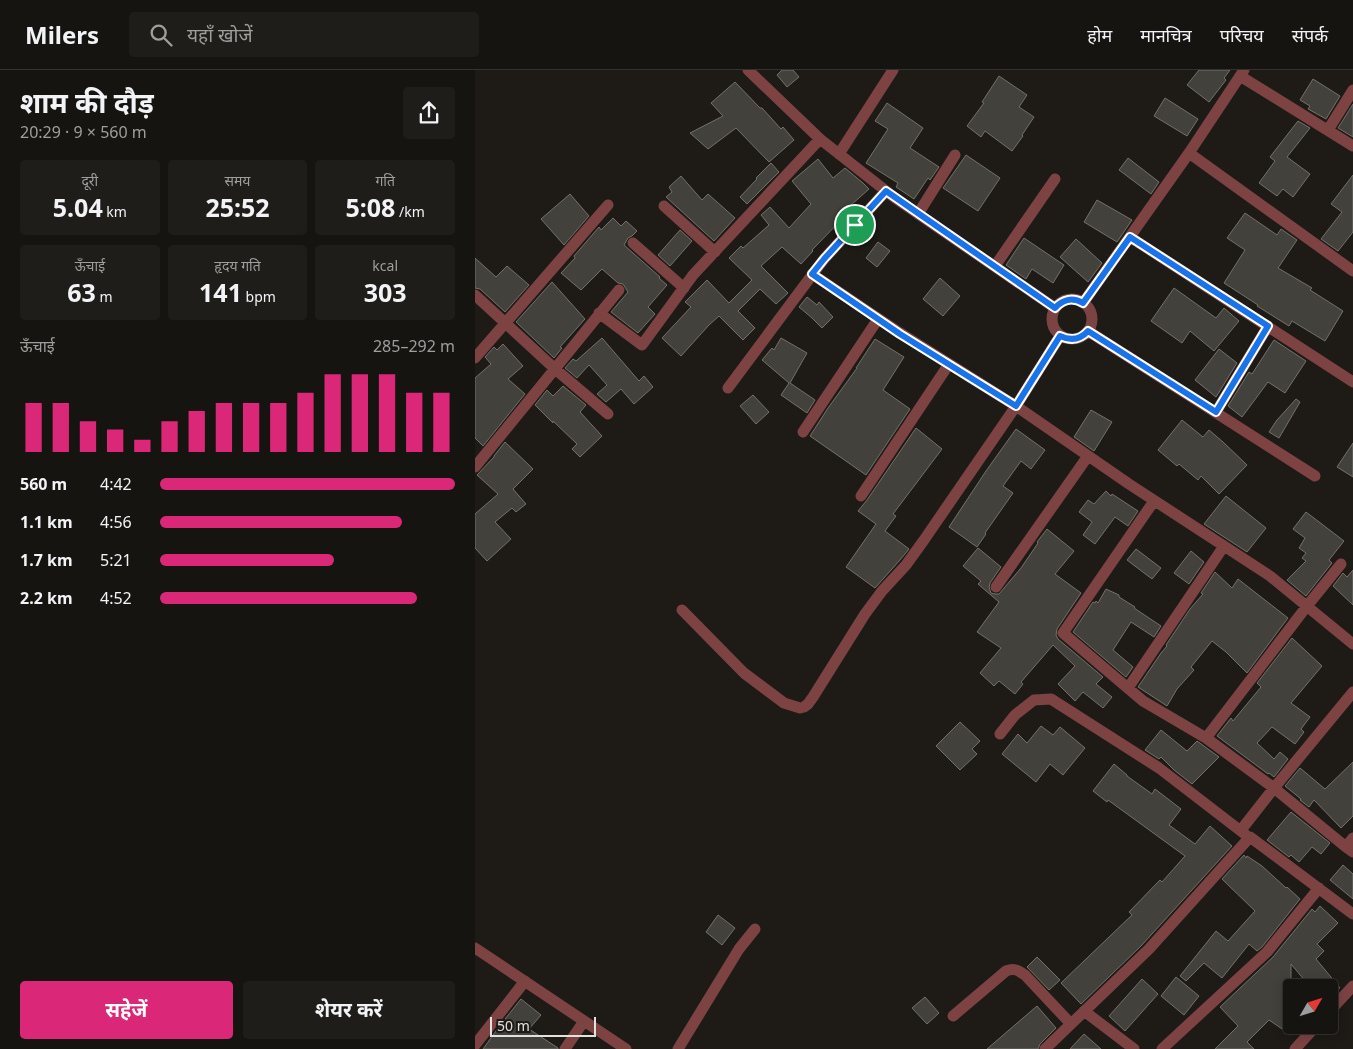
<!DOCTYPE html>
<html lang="hi">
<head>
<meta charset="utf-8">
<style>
	:root { --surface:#161410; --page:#1f1d19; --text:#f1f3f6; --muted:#9e9e9f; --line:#353330; --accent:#db2777 }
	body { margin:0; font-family:"Noto Sans","Noto Sans Devanagari",sans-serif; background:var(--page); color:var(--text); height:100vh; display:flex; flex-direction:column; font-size:19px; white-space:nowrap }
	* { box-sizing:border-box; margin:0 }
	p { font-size:16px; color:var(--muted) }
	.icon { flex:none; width:28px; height:28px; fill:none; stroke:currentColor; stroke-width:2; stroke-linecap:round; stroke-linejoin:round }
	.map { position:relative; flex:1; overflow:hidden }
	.details { display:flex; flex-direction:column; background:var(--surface); width:475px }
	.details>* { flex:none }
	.needle { width:32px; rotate:51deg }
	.tools { position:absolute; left:808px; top:909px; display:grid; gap:10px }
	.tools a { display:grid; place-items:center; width:55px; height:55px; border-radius:5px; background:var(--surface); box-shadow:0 2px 12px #0003,0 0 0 1px var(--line); font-size:25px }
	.scale { position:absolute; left:15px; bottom:12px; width:106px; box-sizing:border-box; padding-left:5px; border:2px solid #e4e2df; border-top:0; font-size:14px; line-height:18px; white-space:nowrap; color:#e4e2df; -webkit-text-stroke:4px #1e1b16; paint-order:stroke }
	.pin { position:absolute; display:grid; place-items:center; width:42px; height:42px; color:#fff; margin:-21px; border:2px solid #fff; border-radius:50%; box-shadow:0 1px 5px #0007 }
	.round { display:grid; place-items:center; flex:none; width:52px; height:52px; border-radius:5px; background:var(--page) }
	.head { display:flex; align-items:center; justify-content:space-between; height:85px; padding:0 20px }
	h1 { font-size:28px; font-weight:700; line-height:38px }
	.metrics { display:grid; grid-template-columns:repeat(3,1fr); gap:8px; height:85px; padding:5px 20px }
	.metrics div { display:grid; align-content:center; border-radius:5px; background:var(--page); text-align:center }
	.metrics b { font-size:25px; font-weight:700 }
	.metrics small { font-size:14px; font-weight:400 }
	.metrics p { font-size:14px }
	.chart { height:140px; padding:10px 20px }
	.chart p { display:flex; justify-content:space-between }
	.chart svg { width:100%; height:90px; margin-top:5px; stroke:var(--accent); stroke-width:6 }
	.action { display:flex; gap:10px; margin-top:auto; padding:10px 20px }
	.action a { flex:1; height:58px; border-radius:5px; background:var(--accent); color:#fff; font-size:20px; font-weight:700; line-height:58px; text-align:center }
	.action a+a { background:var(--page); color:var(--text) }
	ul { padding:0 20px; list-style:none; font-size:16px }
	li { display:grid; grid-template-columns:80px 60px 1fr; align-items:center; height:38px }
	li i { height:12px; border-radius:6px; background:var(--accent) }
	header { display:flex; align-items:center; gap:30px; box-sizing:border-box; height:70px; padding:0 25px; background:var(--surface); border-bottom:1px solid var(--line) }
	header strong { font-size:24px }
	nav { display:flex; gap:28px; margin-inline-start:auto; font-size:18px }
	.search { width:350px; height:45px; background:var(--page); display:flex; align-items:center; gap:12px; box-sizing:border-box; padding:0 18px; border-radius:5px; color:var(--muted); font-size:19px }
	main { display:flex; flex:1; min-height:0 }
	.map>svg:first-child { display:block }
</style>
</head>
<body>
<header>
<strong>Milers</strong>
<div class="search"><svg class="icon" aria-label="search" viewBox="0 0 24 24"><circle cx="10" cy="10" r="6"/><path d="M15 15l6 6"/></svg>यहाँ खोजें</div>
<nav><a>होम</a><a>मानचित्र</a><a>परिचय</a><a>संपर्क</a></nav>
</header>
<main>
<section class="details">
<div class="head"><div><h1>शाम की दौड़</h1><p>20:29 · 9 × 560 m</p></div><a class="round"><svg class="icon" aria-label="share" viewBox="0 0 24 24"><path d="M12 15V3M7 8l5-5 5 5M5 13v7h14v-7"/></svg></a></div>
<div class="metrics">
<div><p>दूरी</p><b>5.04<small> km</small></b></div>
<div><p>समय</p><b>25:52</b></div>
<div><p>गति</p><b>5:08<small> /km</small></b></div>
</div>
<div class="metrics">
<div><p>ऊँचाई</p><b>63<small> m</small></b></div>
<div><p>हृदय गति</p><b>141<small> bpm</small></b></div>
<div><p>kcal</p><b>303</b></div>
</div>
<div class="chart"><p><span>ऊँचाई</span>285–292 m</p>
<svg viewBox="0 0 160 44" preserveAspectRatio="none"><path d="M5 44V20M15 44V20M25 44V29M35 44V33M45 44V38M55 44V29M65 44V24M75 44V20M85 44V20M95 44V20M105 44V15M115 44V6M125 44V6M135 44V6M145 44V15M155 44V15"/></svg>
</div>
<ul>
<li><b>560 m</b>4:42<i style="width:100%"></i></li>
<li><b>1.1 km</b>4:56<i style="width:82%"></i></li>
<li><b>1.7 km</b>5:21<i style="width:59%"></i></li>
<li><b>2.2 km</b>4:52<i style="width:87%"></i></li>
</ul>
<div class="action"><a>सहेजें</a><a>शेयर करें</a></div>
</section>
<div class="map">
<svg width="878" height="979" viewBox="0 0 878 979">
	<rect width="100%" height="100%" fill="#1e1b16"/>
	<path fill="#43413b" stroke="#73716a" d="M307,0H318L324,7L312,17L302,5Z
		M724,0H755L749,8L751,10L734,32L712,15Z
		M524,6L552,25L544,37L559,47L547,65L548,66L537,81L510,61L506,67L492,56L509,33L507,32Z
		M838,9L865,26L851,49L833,39L835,36L825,30Z
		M260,12L285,38H287L306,59L308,57L319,70L294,92L261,58L233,79L215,63L248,46L236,33Z
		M690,28L723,49L712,66L679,46Z
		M412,33L448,58L435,78L464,97L455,110L453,108L439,129L421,117L423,113L391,93L413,59L400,51Z
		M878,34V67L863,58Z
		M823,51L835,58L812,87L835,104L818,127L808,119L802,126L784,113L800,91L795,87Z
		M491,85L525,108L503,141L468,118Z
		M653,88L684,112L676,124L644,100Z
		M343,89L358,108L370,98L388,113L394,119L366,144L369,147L337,180L338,181L326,194L307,177L286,196L313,223L301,234L285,219L263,241L280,258L268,270L244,246L234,255L206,286L187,268L216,237L210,232L232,210L254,233L277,210L254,188L266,176L268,178L294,155L286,145L295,137L314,158L336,134L317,111Z
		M296,93L304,102L272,134L265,127L282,109L281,108Z
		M878,105V162L863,181L846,169L867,142L856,134Z
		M206,106L227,130L233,124L260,148L239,171L191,127L197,122L194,117Z
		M95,124L114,146L89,175L66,149Z
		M622,130L657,150L642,172L609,152Z
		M770,143L802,165L806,159L822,170L803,198L837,218L835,220L868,241L850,271L817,251L814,256L782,236L783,235L749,213L770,180L752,168Z
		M138,148L146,156L151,151L162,161L157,166L153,168L149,175L185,207L184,208L192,215L173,237L180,244L163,263L136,242L153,222L148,214L143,213L127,199L106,220L86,203L100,188L99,186L124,157L126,160Z
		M205,160L217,171L195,196L183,185Z
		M549,168L589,195L578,213L557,199L551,209L531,195Z
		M601,169L627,193L613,212L585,187Z
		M403,172L415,181L402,197L391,188Z
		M0,188L21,207L32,196L54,215L30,242L5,219L0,218Z
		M465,208L485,226L468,246L448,229Z
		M77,212L110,249L85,277L87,278L79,288L41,252Z
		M699,218L741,248L749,238L764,251L739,281L715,261L707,273L676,251Z
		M332,227L342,235L344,232L358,247L347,258L337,248L324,237Z
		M127,268L164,311L169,306L178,317L159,334L146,319L131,332L122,324L132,315L114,295L102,308L90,298L98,289L101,291Z
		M306,268L332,283L315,313L340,330L332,343L306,325L314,313L287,290L297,278L299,280Z
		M400,269L429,287L408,320L435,339L391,405L335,366L353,338L382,298H381Z
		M799,270L831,291L810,323L793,312L767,347L753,336L774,302L777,304Z
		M28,274L48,296L33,309L50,324L8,376L0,368V308L16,294L10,287L19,277L22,280Z
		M744,279L762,293L741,327L720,310Z
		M88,316L111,335L105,342L127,366L105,387L97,379L102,374L78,351V353L60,335L72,320L78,326Z
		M278,325L294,342L281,354L265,336Z
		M821,329L825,332L804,368L794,362L802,350Z
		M616,340L637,352L619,381L599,367Z
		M707,350L728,367L734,360L748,372L772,395L744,424L726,406L723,410L704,394L702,396L683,380Z
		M441,358L467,379L418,444L421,446L410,461L434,479L425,490L400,518L371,497L401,454L383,441L392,430Z
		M541,359L570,380L556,399L546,391L528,416L538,423L510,463L511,464L502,477L474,457L511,401Z
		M30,372L58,399L38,419L51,434L41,442L37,438L20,452L36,469L12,491L0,478V444L23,424L2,405L19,387V386Z
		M878,373V407L862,397Z
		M631,421L636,426L637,424L663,441L653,456L640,447L620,474L608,465L617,452L604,442L613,430L619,434Z
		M751,426L791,458L772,482L729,454Z
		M831,442L869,471L854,490L857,493L831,526L812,510L831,491L827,488L831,483L824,478L830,468L818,459Z
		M572,459L599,481L580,504L606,523L582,559L581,565L583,569L628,607L621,614L637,627L628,638L608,622L600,631L583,614L600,596L578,575L546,612L548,614L540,624L524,611L519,616L505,603L526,578L502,562L524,532L503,514L506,511L488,496L503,478L526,497L515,513L514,517L516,523L520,524H524L546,498L563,473L562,472Z
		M661,479L686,498L677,509L652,490Z
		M716,481L729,492L714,514L699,503Z
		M878,500V535L858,516L868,503L872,507Z
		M740,502L757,518L763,509L813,548L772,603L751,582L737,571L716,597L719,600L702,619L692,636L663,617L686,583L692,576L691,575L715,539L728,524L726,523Z
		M631,519L644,525V527L660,537L659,538L686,556L679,567L656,552L638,580L658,597L651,607L598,562L618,532L620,533L621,531L623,533Z
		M817,568L847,596L816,633L835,647L826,659L829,662L820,674L797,657L782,673L799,689L805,682L813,689L799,707L794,703L793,704L742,666L756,648L758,651L786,617L782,613Z
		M485,652L505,671L497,679L502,684L485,700L461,676Z
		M566,656L578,665L585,657L610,678L588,705L575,694L561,712L527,684L543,664L552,673Z
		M686,660L712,681L722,671L744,687L717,714L699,700L686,687L684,689L670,680Z
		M878,692V746L866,758L839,730L834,737L825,730L826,729L810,716L825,698L850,719Z
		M639,694L652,705V706L677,724L680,719L706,739L694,755L720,774L735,756L757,776L666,876L606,934L586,913L657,845L654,842L685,810L687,812L710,786L633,730L632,732L618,721Z
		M816,742L855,773L846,784L837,777L824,792L816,785L814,787L792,770Z
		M769,785L771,788L772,786L787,796L811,818L812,817L825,829L787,877L782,881L774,874L747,908L729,893L711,911L705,906L741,861L753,871L780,841L747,809Z
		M868,795L878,804V829L855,810Z
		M845,836L863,853L842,874L849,881L841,889L865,918H836L816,894V965L794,950L772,972L779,979H740L763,956L745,937L798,887L837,839L840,842Z
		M243,845L260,858L247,875L231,862Z
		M562,887L585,910L574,920L552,897Z
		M701,907L724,926L709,945L686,926Z
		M667,909L683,924L650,961L634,946Z
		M450,927L464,943L452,954L437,938Z
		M46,929L66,945L54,959L83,978V979H8L26,954Z
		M562,936L581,958L565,974L563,979H512Z
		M609,964L626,979H595Z"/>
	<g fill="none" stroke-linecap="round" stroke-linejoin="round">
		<path stroke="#7d4343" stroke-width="11" d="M273,0L345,69
			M765,6L878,76
			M853,60L878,20
			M714,83L878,201
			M364,84L418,0
			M189,136L240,182
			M443,144L480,85
			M655,167L878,312
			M158,173L209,218
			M520,196L580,109
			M337,204L425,263L541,336L585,266
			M0,225L79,298L133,344
			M577 249a20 20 0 1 1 40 0a20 20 0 1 1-40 0Z
			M608,233L714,83L769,0
			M124,243L167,275L218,205L345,69L420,128L580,238
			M613,261L840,406
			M0,288L133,135
			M253,318L349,189L411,121
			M741,342L793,256
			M328,362L403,249
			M0,397L144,220
			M386,426L474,294
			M679,431L588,563L668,631L731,668
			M521,517L613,386
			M207,540L269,603L309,633L325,638L329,637L333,634L338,627L390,544L407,521L431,495L449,470L541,336L654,414L795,506L878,574
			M653,618L749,476
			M525,664L540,645L559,630L576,629L684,698L771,765
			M766,760L799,718L731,668L832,536L866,494
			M878,768L871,777L878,782
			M871,777L799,718L878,622
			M0,878L151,979
			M609,941L659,979
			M854,942L878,916
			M478,946L531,901C539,898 543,900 550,905L596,954
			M0,975L50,911
			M90,979L109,951
			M203,979L264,879L280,859
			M570,979L674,879L775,767L878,844
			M687,979L792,882L844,818
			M820,979L842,955"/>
	</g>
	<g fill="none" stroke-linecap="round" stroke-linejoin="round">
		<defs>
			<path id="route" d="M411,121L580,238C588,229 598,227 608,233L655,167L793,256L741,342L613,261C605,270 596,271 585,266L541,336L425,264L337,204L349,189Z"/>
		</defs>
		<use href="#route" stroke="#fff" stroke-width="10"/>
		<use href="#route" stroke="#1a73e8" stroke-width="6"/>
	</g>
</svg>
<div class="tools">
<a><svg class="needle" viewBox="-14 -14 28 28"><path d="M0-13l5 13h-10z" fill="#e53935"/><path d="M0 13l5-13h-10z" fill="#9e9e9f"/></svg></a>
</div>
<div class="scale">50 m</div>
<div class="pin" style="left:380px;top:155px;background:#1e9e55"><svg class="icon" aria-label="arrive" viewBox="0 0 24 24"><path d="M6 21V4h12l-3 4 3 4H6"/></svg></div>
</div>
</main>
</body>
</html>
